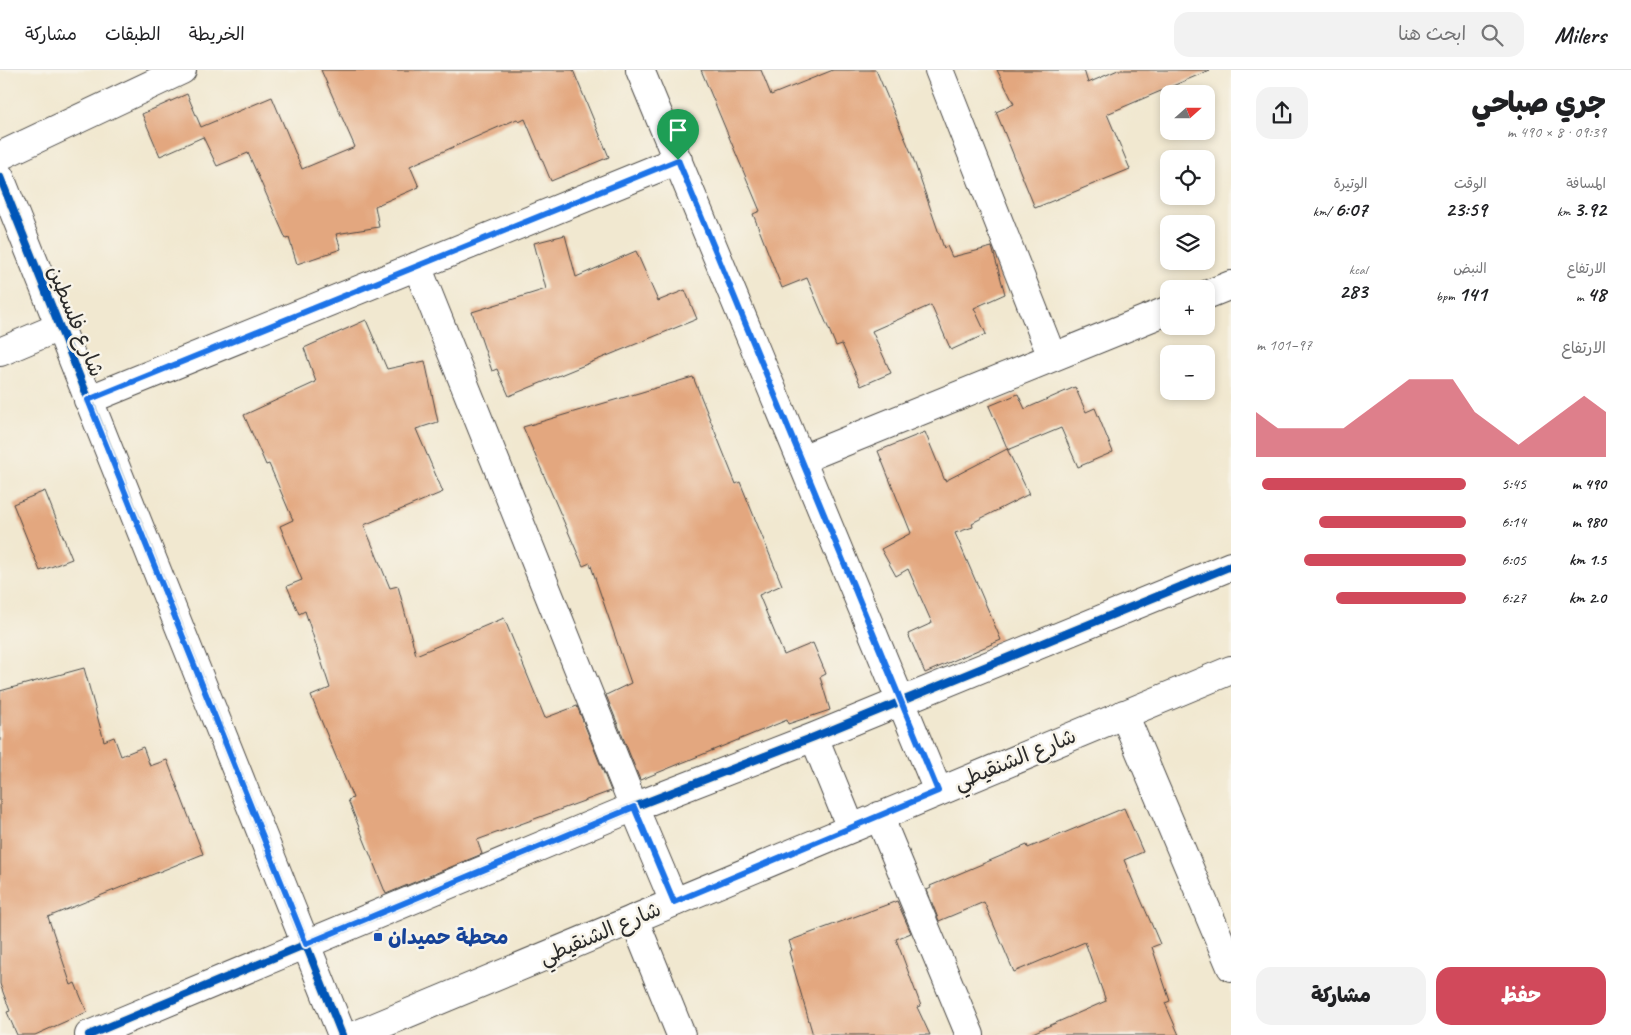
<!DOCTYPE html>
<html lang="ar">
<head>
<meta charset="utf-8">
<style>
	:root { --surface:#fff; --page:#f2f2f2; --text:#202124; --muted:#757577; --line:#e0e0e0; --accent:#d1495b }
	body { margin:0; font-family:Caveat,"Playpen Sans Arabic",sans-serif; background:var(--page); color:var(--text); direction:rtl; height:100vh; display:flex; flex-direction:column; font-size:19px; white-space:nowrap }
	* { box-sizing:border-box; margin:0 }
	p { font-size:16px; color:var(--muted) }
	.icon { flex:none; width:28px; height:28px; fill:none; stroke:currentColor; stroke-width:2; stroke-linecap:round; stroke-linejoin:round }
	.map { position:relative; flex:1; overflow:hidden; direction:ltr }
	.sheet { display:flex; flex-direction:column; background:var(--surface); width:400px }
	.sheet>* { flex:none }
	.needle { width:32px; rotate:69deg }
	.controls { position:absolute; left:1160px; top:15px; display:grid; gap:10px }
	.controls a { display:grid; place-items:center; width:55px; height:55px; border-radius:10px; background:var(--surface); box-shadow:0 2px 8px #0003; font-size:25px }
	.pin { position:absolute; display:grid; place-items:center; width:42px; height:42px; color:#fff; margin:-51px -21px; border-radius:50% 50% 50% 0; rotate:-45deg; box-shadow:0 0 5px #0007 }
	.pin .icon { rotate:45deg }
	.round { display:grid; place-items:center; flex:none; width:52px; height:52px; border-radius:15px; background:var(--page) }
	.headline { display:flex; align-items:center; justify-content:space-between; height:85px; padding:0 25px }
	h1 { font-size:28px; font-weight:800; line-height:38px }
	.stats { display:grid; grid-template-columns:repeat(3,1fr); gap:8px; height:85px; padding:5px 25px }
	.stats div { display:grid; align-content:center }
	.stats b { font-size:21px; font-weight:800 }
	.stats small { font-size:14px; font-weight:400 }
	.stats p { font-size:14px }
	.chart { height:140px; padding:10px 25px }
	.chart p { display:flex; justify-content:space-between }
	.chart svg { width:100%; height:90px; margin-top:5px; fill:var(--accent); opacity:.7 }
	.button { display:flex; gap:10px; margin-top:auto; padding:10px 25px }
	.button a { flex:1; height:58px; border-radius:15px; background:var(--accent); color:#fff; font-size:20px; font-weight:800; line-height:58px; text-align:center }
	.button a+a { background:var(--page); color:var(--text) }
	ul { padding:0 25px; list-style:none; font-size:16px }
	li { display:grid; grid-template-columns:80px 60px 1fr; align-items:center; height:38px }
	li i { height:12px; border-radius:6px; background:var(--accent) }
	header { display:flex; align-items:center; gap:30px; box-sizing:border-box; height:70px; padding:0 25px; background:var(--surface); border-bottom:1px solid var(--line) }
	header strong { font-size:24px }
	nav { display:flex; gap:28px; margin-inline-start:auto; font-size:18px }
	.search { width:350px; height:45px; background:var(--page); display:flex; align-items:center; gap:12px; box-sizing:border-box; padding:0 18px; border-radius:15px; color:var(--muted); font-size:19px }
	main { display:flex; flex:1; min-height:0 }
	.map>svg:first-child { display:block }
</style>
</head>
<body>
<header>
<strong>Milers</strong>
<div class="search"><svg class="icon" aria-label="search" viewBox="0 0 24 24"><circle cx="10" cy="10" r="6"/><path d="M15 15l6 6"/></svg>ابحث هنا</div>
<nav><a>الخريطة</a><a>الطبقات</a><a>مشاركة</a></nav>
</header>
<main>
<section class="sheet">
<div class="headline"><div><h1>جري صباحي</h1><p>09:39 · 8 × 490 m</p></div><a class="round"><svg class="icon" aria-label="share" viewBox="0 0 24 24"><path d="M12 15V3M7 8l5-5 5 5M5 13v7h14v-7"/></svg></a></div>
<div class="stats">
<div><p>المسافة</p><b>3.92<small> km</small></b></div>
<div><p>الوقت</p><b>23:59</b></div>
<div><p>الوتيرة</p><b>6:07<small> /km</small></b></div>
</div>
<div class="stats">
<div><p>الارتفاع</p><b>48<small> m</small></b></div>
<div><p>النبض</p><b>141<small> bpm</small></b></div>
<div><p>kcal</p><b>283</b></div>
</div>
<div class="chart"><p><span>الارتفاع</span>97–101 m</p>
<svg viewBox="0 0 160 44" preserveAspectRatio="none"><path d="M0 44V22L10 30L20 30L30 30L40 30L50 22L60 14L70 6L80 6L90 6L100 22L110 30L120 38L130 30L140 22L150 14L160 22V44z"/></svg>
</div>
<ul>
<li><b>490 m</b>5:45<i style="width:97%"></i></li>
<li><b>980 m</b>6:14<i style="width:70%"></i></li>
<li><b>1.5 km</b>6:05<i style="width:77%"></i></li>
<li><b>2.0 km</b>6:27<i style="width:62%"></i></li>
</ul>
<div class="button"><a>حفظ</a><a>مشاركة</a></div>
</section>
<div class="map">
<svg width="1231" height="965" viewBox="0 0 1231 965">
	<rect width="100%" height="100%" fill="#f7f3e8"/>
	<filter id="ink" filterUnits="userSpaceOnUse"><feTurbulence type="fractalNoise" baseFrequency=".02" numOctaves="2"/><feDisplacementMap in="SourceGraphic" scale="10" xChannelSelector="R" yChannelSelector="G"/><feConvolveMatrix kernelMatrix="1 2 1 2 8 2 1 2 1" color-interpolation-filters="sRGB"/></filter>
	<filter id="wash" filterUnits="userSpaceOnUse"><feTurbulence type="fractalNoise" baseFrequency=".0096" numOctaves="4" result="noise"/><feDisplacementMap in="SourceGraphic" scale="20" xChannelSelector="R" yChannelSelector="G"/><feGaussianBlur stdDeviation="1.12" result="paint"/><feColorMatrix in="noise" values="0 0 0 0 0 0 0 0 0 0 0 0 0 0 0 0 0 1.4 0 .05"/><feComposite in="paint" operator="in"/></filter>
	<g filter="url(#wash)">
		<rect width="100%" height="100%" fill="#f1e8d0"/>
		<g id="blocks">
			<path fill="#e3a77f" d="M321,0H573L609,87L551,111L525,49L519,52L517,49L410,96L419,117L375,136L379,157L336,164L341,179L297,194L289,168L286,169L248,83L217,96L203,67L160,86L142,44L187,24L201,57L272,27L302,99L355,77Z
				M701,0H761L771,25L833,0H876L912,85L944,178L947,176L952,187L992,177L1005,224L974,238L986,264L951,280L931,235L872,261L891,303L861,316L842,274L836,276L807,208L782,218L753,144L760,141Z
				M997,0H1084L1088,13L1118,0H1210L1107,44L1130,99L1035,138L996,42L1014,34Z
				M565,165L576,207L636,181L658,231L685,220L697,249L509,326L497,299L492,301L472,242L546,219L534,173Z
				M366,250L387,299L425,291L438,352L416,359L443,422L364,455L390,518L398,516L416,585L504,548L545,648L577,636L611,721L477,770L482,784L386,824L348,730L353,728L311,626L330,618L305,541L299,544L287,516L302,510L280,456L293,450L269,394L266,395L244,345L316,312L304,278Z
				M693,307L736,414L740,412L782,515L759,525L784,585L813,573L826,604L820,607L830,640L788,654L787,650L640,710L606,625L631,613L590,493L583,496L523,357Z
				M1075,317L1086,342L1095,338L1113,382L1078,397L1061,358L1008,380L989,336L1018,324L1025,339Z
				M925,362L945,411L1007,379L1029,424L972,453L973,457L955,463L1001,570L925,603L908,564L932,553L908,499L896,506L881,479L911,463L878,381Z
				M45,421L72,489L40,501L13,434Z
				M84,598L104,671L114,667L121,686L143,677L150,696L167,690L203,784L48,847L71,915L75,913L87,942L35,965H17L7,942L10,941L0,914V621Z
				M1124,738L1143,782L1124,790L1160,874L1152,877L1170,931L1165,933L1179,965H1028L1106,931L1085,872L1014,902L984,832L939,851L927,820L931,818L930,816L1027,775L1028,778Z
				M897,831L911,863L896,869L921,936L917,937L930,965H813L789,882L792,880L789,871Z"/>
		</g>
	</g>
	<g filter="url(#ink)">
		<use href="#blocks" fill-opacity="0" stroke="#494744" stroke-width="1"/>
		<g fill="none" stroke-linecap="round" stroke-linejoin="round">
			<defs>
				<path id="street" d="M640,0L938,721
					M939,0L1052,287
					M0,86L182,0
					M417,196L634,737L674,832
					M1206,225L1231,215
					M0,282L59,257
					M88,330L678,90
					M802,389L1169,240
					M1124,644L1231,897
					M814,667L851,758
					M879,746L970,965
					M634,849L681,965
					M89,965L634,737L814,667L1231,496"/>
				<path id="secondary" d="M0,107L342,965
					M356,965L1231,600"/>
			</defs>
			<use href="#street" stroke="#494744" stroke-width="30"/>
			<use href="#secondary" stroke="#494744" stroke-width="30"/>
			<use href="#street" stroke="#fff" stroke-width="28"/>
			<use href="#secondary" stroke="#fff" stroke-width="28"/>
			<defs>
				<path id="cycleway" d="M0,107L342,965
					M89,965L634,737L814,667L1231,496"/>
			</defs>
			<use href="#cycleway" stroke="#f7f3e8" stroke-width="11"/>
			<use href="#cycleway" stroke="#0057b8" stroke-width="8"/>
		</g>
	</g>
	<g fill="none" stroke-linecap="round" stroke-linejoin="round" filter="url(#ink)">
		<defs>
			<path id="route" d="M678,90L938,721L674,832L634,737L306,874L88,330Z"/>
		</defs>
		<use href="#route" stroke="#fff" stroke-width="10"/>
		<use href="#route" stroke="#1a73e8" stroke-width="6"/>
	</g>
	<rect fill="#1a4fb4" stroke="#f7f3e8" stroke-width="2" x="373" y="862" width="10" height="10" rx="2.5"/>
	<g text-anchor="middle" stroke-width="5" stroke-linejoin="round" paint-order="stroke">
		<g font-size="21" fill="#2b2b2b" stroke="#f7f3e8">
			<text transform="translate(76 251) rotate(68)" y="7">شارع فلسطين</text>
			<text transform="translate(1015 689) rotate(-22)" y="7">شارع الشنقيطي</text>
			<text transform="translate(600 863) rotate(-23)" y="7">شارع الشنقيطي</text>
		</g>
		<g font-size="21" font-weight="bold" fill="#164399" stroke="#f7f3e8" text-anchor="start">
			<text x="388" y="874">محطة حميدان</text>
		</g>
	</g>
</svg>
<div class="controls">
<a><svg class="needle" viewBox="-14 -14 28 28"><path d="M0-13l5 13h-10z" fill="#e53935"/><path d="M0 13l5-13h-10z" fill="#757577"/></svg></a>
<a><svg class="icon" aria-label="locate" viewBox="0 0 24 24"><circle cx="12" cy="12" r="6"/><path d="M12 2v4M12 18v4M2 12h4M18 12h4"/></svg></a>
<a><svg class="icon" aria-label="layers" viewBox="0 0 24 24"><path d="M12 4l9 5-9 5-9-5zM3 14l9 5 9-5"/></svg></a>
<a>+</a>
<a>−</a>
</div>
<div class="pin" style="left:678px;top:90px;background:#1e9e55"><svg class="icon" aria-label="arrive" viewBox="0 0 24 24"><path d="M6 21V4h12l-3 4 3 4H6"/></svg></div>
</div>
</main>
</body>
</html>
